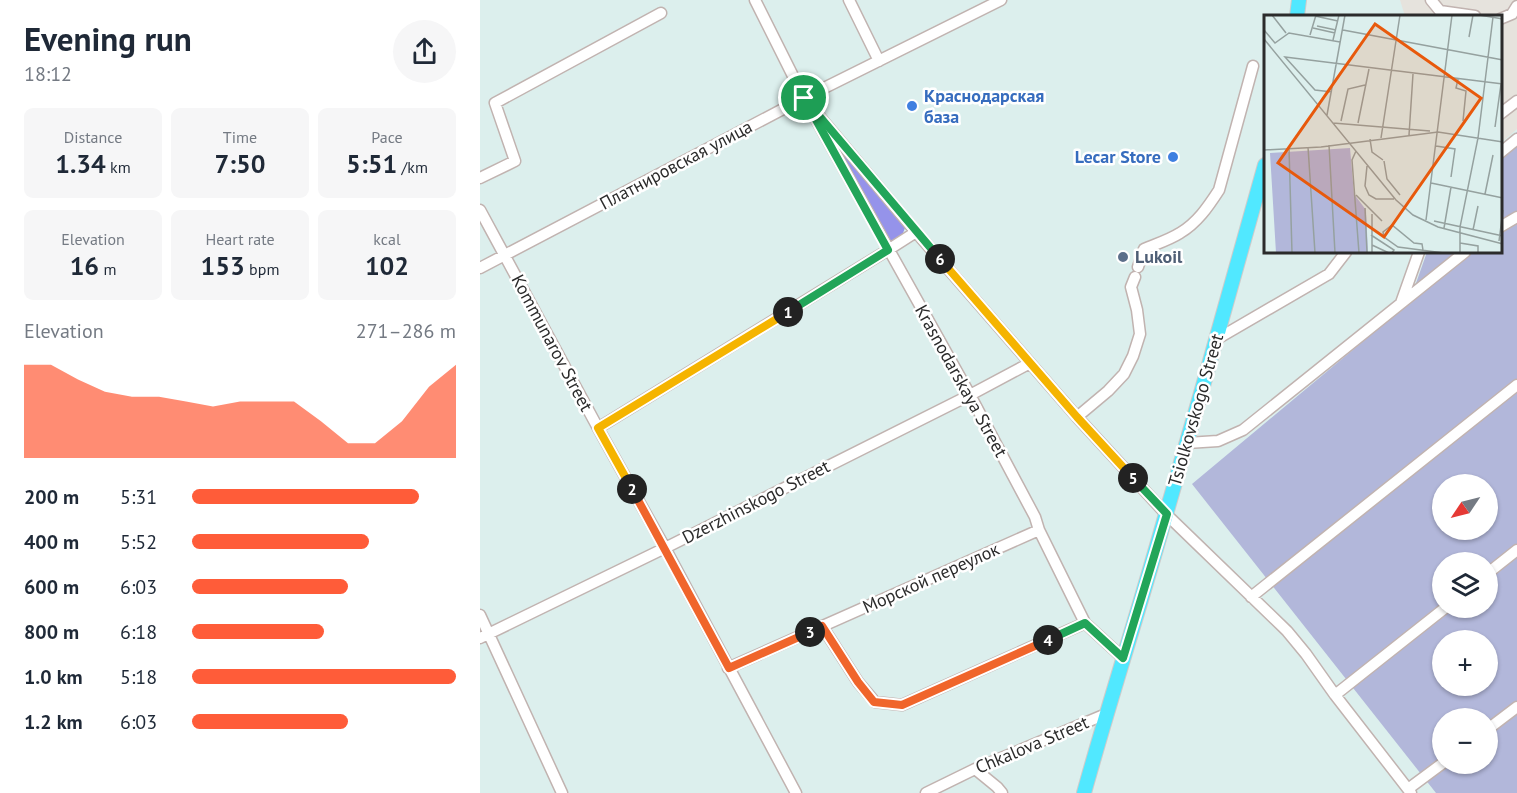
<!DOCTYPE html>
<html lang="en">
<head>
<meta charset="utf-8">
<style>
	:root { --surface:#fff; --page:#f6f6f7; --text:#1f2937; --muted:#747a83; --accent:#ff5c39 }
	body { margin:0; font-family:"PT Sans",sans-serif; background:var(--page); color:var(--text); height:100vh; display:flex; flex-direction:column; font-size:22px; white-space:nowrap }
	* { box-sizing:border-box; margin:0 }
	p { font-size:20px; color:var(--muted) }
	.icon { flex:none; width:33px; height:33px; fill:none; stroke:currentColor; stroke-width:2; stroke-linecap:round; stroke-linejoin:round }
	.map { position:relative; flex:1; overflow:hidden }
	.side { display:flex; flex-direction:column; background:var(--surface); width:480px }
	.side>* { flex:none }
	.needle { width:39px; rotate:235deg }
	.controls { position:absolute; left:952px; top:474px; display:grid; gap:12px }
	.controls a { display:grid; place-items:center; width:66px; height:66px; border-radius:50%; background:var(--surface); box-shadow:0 2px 4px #0004; font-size:30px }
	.pin { position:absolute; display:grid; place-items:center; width:51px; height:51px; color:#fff; margin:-26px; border:3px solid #fff; border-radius:50%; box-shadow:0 2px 6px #0007 }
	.km { position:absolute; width:30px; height:30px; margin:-15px; border-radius:50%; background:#222; color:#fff; font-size:16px; line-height:30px; text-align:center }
	.round { display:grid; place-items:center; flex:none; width:63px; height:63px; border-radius:32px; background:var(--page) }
	.head { display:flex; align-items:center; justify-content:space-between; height:102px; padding:0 24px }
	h1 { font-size:33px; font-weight:800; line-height:45px }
	.figures { display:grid; grid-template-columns:repeat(3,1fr); gap:9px; height:102px; padding:6px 24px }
	.figures div { display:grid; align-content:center; border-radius:9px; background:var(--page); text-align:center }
	.figures b { font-size:26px; font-weight:800 }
	.figures small { font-size:16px; font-weight:400 }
	.figures p { font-size:16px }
	.chart { height:168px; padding:12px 24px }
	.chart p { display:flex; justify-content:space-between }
	.chart svg { width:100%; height:108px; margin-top:6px; fill:var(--accent); opacity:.7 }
	ul { padding:0 24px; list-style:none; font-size:20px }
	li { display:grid; grid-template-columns:96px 72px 1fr; align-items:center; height:45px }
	li i { height:15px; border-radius:8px; background:var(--accent) }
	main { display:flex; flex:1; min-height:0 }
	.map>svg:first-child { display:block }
</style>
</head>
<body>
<main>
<section class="side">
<div class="head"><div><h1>Evening run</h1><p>18:12</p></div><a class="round"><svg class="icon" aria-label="share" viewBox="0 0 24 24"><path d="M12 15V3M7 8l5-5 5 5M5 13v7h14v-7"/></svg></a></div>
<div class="figures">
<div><p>Distance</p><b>1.34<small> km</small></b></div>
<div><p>Time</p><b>7:50</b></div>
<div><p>Pace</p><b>5:51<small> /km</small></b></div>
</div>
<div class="figures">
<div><p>Elevation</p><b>16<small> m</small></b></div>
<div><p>Heart rate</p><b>153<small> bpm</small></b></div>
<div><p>kcal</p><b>102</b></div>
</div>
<div class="chart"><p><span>Elevation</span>271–286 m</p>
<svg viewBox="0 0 160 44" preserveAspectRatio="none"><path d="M0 44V6L10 6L20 12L30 17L40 19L50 19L60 21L70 23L80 21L90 21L100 21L110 29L120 38L130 38L140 29L150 15L160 6V44z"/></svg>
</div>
<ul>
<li><b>200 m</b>5:31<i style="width:86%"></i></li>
<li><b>400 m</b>5:52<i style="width:67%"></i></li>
<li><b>600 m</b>6:03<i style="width:59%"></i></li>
<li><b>800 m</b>6:18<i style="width:50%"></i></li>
<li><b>1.0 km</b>5:18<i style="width:100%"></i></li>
<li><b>1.2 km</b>6:03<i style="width:59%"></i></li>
</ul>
</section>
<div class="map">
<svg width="1037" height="793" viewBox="0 0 1037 793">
	<rect width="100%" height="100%" fill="#dcefed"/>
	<path fill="#e6e3dd" d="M920,0H1037V129L1021,143L1020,16H925Z"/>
	<path fill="#9593ea" d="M350,136L427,223L421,238L410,244Z"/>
	<path fill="#b2b7da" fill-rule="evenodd" d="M1037,132V793H956L712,484L929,303L947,252H1020L1021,145ZM963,484H1008V530H963ZM963,562H1008V608H963ZM963,640H1008V686H963ZM963,718H1008V764H963Z"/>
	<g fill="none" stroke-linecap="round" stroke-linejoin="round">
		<defs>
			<path id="minor" d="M275,0L324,98L436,232L597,417L686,514L807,631L826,654L855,695L931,793
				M369,0L399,61
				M951,0L960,11L995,16
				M1020,19L1032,14L1037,6
				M1020,114L1037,101
				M337,121L490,395L555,517L559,530L605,623L643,658
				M1020,153L1037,139
				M0,178L35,161L15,103L181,13
				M0,210L118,428L185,548L316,793
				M1020,227L1037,217
				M658,267L664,249C676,244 689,240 700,233C717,223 728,207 739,190L773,66
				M0,268L324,98L521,0
				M921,303L939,252
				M737,339L849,274L866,252
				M597,417L628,391L644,374L653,356L660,334L657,310L651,287L655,277
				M118,428L408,250L436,232
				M707,443L738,441L763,430L985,252
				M1008,573L1037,550
				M771,597L1037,385
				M0,615L82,793
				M342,626L378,682L395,702L422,705L605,623
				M0,638L185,548L490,395L550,363
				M248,668L559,530
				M855,695L965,608
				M1008,729L1037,707
				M495,769L517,787L522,793
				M928,789L963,763
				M446,793L495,769L626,714"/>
			<path id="major" d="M817,16L819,0
				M604,793C630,699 660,607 686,514C720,398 753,281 785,165"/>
		</defs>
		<use href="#minor" stroke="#c1b3b0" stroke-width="13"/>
		<use href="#major" stroke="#ccc" stroke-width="16"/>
		<use href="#minor" stroke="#fff" stroke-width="10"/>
		<use href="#major" stroke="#51e8ff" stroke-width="14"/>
	</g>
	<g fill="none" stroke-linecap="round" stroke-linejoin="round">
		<defs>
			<path id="split-1" d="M308,312L408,250L324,98"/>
			<path id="split-2" d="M152,489L118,428L308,312"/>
			<path id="split-3" d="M152,489L249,668L330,632"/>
			<path id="split-4" d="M330,632L342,626L378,682L394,702L422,705L568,640"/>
			<path id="split-5" d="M568,640L605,623L643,658L687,514L653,478"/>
			<path id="split-6" d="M460,259L597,417L653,478"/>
			<path id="split-7" d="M324,98L460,259"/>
		</defs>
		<use href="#split-1" stroke="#fff" stroke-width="12"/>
		<use href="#split-2" stroke="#fff" stroke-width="12"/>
		<use href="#split-3" stroke="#fff" stroke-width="12"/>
		<use href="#split-4" stroke="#fff" stroke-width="12"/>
		<use href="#split-5" stroke="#fff" stroke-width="12"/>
		<use href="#split-6" stroke="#fff" stroke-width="12"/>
		<use href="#split-7" stroke="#fff" stroke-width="12"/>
		<use href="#split-1" stroke="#22a559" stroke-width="8"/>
		<use href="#split-2" stroke="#f5b400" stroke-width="8"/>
		<use href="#split-3" stroke="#f0652b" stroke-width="8"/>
		<use href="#split-4" stroke="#f0652b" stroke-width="8"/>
		<use href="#split-5" stroke="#22a559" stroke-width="8"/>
		<use href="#split-6" stroke="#f5b400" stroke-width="8"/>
		<use href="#split-7" stroke="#22a559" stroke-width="8"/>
	</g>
	<g fill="#3f7fe0" stroke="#fff" stroke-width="2">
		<circle cx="432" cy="106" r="6"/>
		<circle cx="693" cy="157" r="6"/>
	</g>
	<circle fill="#5c6f8a" stroke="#fff" stroke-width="2" cx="643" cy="257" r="6"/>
	<g text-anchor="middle" stroke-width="5" stroke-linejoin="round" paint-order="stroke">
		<g font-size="18" font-weight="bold" fill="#366cbe" stroke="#fff" text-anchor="start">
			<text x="444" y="102">Краснодарская<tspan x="444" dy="21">база</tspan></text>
			<text x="681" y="163" text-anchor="end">Lecar Store</text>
		</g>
		<g font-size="18" fill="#2b2b2b" stroke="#fff">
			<text transform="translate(196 165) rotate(-28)" y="6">Платнировская улица</text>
			<text transform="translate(72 343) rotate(62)" y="6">Kommunarov Street</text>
			<text transform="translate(481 381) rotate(61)" y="6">Krasnodarskaya Street</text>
			<text transform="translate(716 410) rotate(-74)" y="6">Tsiolkovskogo Street</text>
			<text transform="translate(276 502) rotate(-27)" y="6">Dzerzhinskogo Street</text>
			<text transform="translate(451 578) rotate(-24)" y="6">Морской переулок</text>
			<text transform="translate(552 745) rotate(-23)" y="6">Chkalova Street</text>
		</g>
		<g font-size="18" font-weight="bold" fill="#4e5e75" stroke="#fff" text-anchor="start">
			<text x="655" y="263">Lukoil</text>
		</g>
	</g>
	<g transform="translate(784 15)">
		<rect width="238" height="238" fill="#dcefed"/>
		<path d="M86,133L90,179L102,195L104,238H12L6,138Z" fill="#b2b7da"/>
		<path fill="none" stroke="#95a19f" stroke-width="1.5" d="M8,0L22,18M215,0L239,4M51,1L74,6M53,11L72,15M49,13L71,18M0,15L11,28L25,18L76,27M79,15L239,45M46,20L52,0M205,22L209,0M0,24L132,185L149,200L174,212L239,229M69,25L75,0M194,64L192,73L202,76L199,106M68,77L51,75L21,42L239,69M63,100L81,0M77,106L84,74L101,70M69,108L166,116M94,108L105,54M231,112L237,69M145,120L149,59M117,123L136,0M106,124L108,137L119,145M65,130L71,238M172,131L191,134L187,162M44,132L51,238M25,133L28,238M0,135L57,132L174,117L239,127M92,136L88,145L95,238M120,146L123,164L136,180M103,151L101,171L105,180L112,184H130M167,168L239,183M221,179L229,140M92,180L118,206M101,193L103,238M108,199V238M162,205L188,0M170,206L239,221M180,213L187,172M209,215L214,191M107,220L130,235L128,238M235,226L239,195M196,228L214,231V238M108,230L125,238M159,235L158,229L150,228L128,210L119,217L120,222L134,232L180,238M196,238V212L214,123L229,2"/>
		<path fill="#e8590c" fill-opacity="0.15" stroke="#e8590c" stroke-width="3" d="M111,9L217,83L120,222L14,148Z"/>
		<rect width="238" height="238" fill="none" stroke="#2b2b2b" stroke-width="3"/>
	</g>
</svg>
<div class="controls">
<a><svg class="needle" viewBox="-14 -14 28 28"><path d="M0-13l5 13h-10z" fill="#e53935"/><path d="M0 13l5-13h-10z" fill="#747a83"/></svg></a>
<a><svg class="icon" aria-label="layers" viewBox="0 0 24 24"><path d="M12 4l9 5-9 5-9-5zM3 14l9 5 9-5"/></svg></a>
<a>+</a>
<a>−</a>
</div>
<div class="pin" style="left:324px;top:98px;background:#1e9e55"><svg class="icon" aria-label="arrive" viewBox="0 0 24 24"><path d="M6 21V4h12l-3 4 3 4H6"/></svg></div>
<b class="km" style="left:308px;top:312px">1</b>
<b class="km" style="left:152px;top:489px">2</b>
<b class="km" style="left:330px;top:632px">3</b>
<b class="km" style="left:568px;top:640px">4</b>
<b class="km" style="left:653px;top:478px">5</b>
<b class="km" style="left:460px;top:259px">6</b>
</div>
</main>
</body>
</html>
